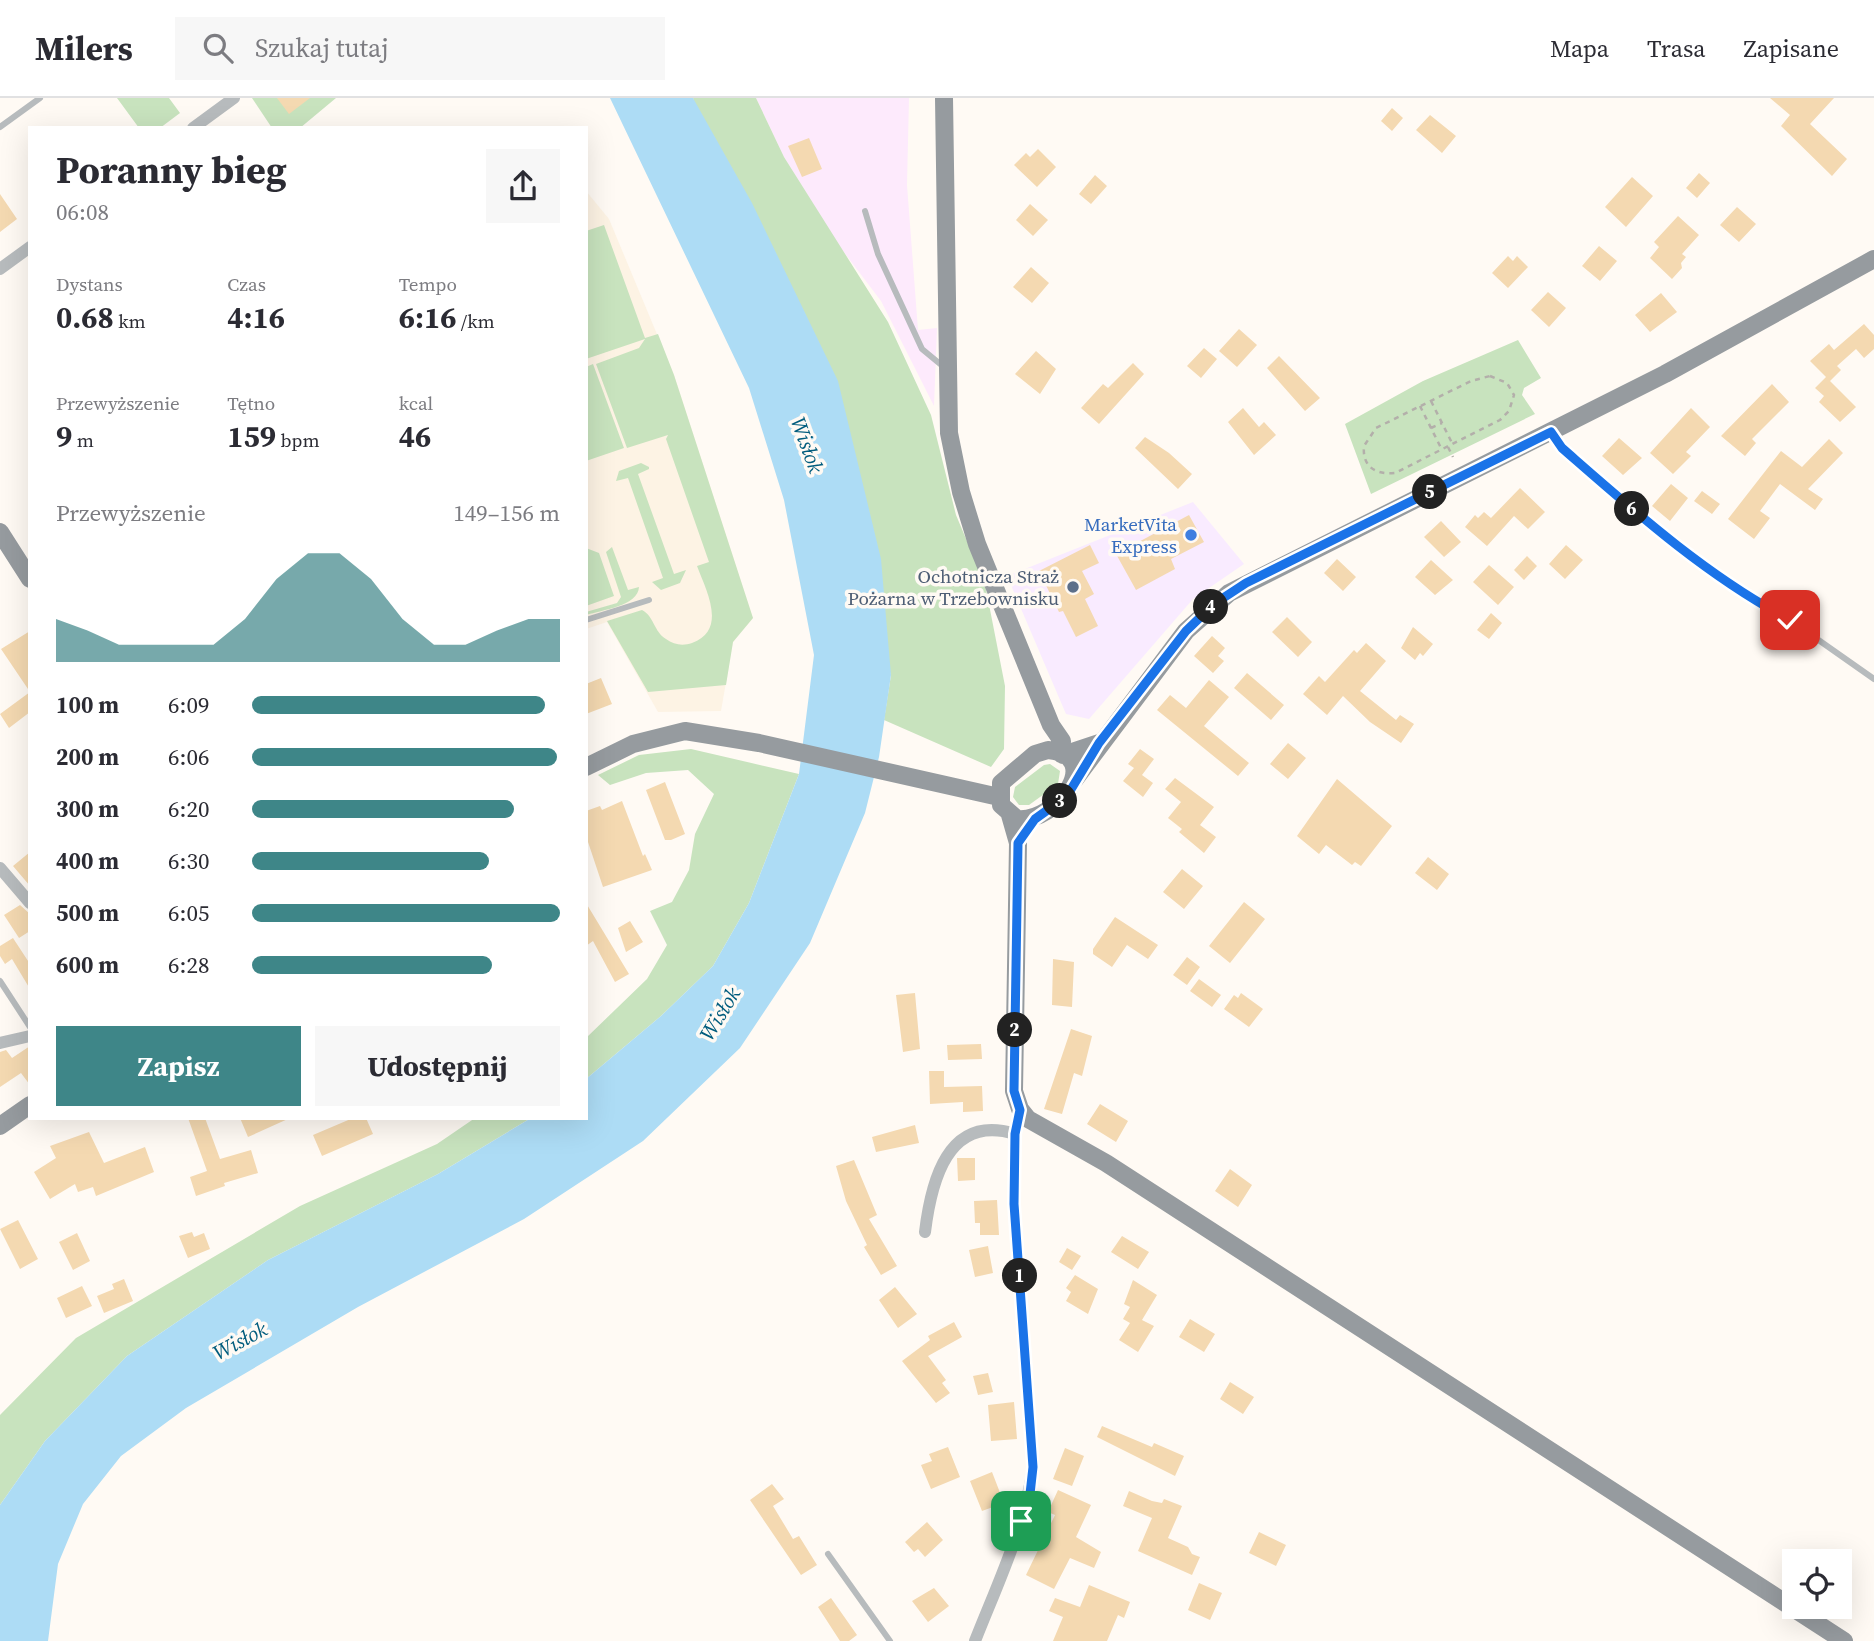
<!DOCTYPE html>
<html lang="pl">
<head>
<meta charset="utf-8">
<style>
	:root { --surface:#fff; --page:#f7f7f7; --text:#2b2b33; --muted:#7c7c81; --line:#e1e1e2; --accent:#3e8688 }
	body { margin:0; font-family:"Source Serif 4",serif; background:var(--page); color:var(--text); height:100vh; display:flex; flex-direction:column; font-size:26px; white-space:nowrap }
	* { box-sizing:border-box; margin:0 }
	p { font-size:23px; color:var(--muted) }
	.icon { flex:none; width:38px; height:38px; fill:none; stroke:currentColor; stroke-width:2; stroke-linecap:round; stroke-linejoin:round }
	.map { position:relative; flex:1; overflow:hidden }
	.panel { position:absolute; left:28px; top:28px; width:560px; height:994px; display:flex; flex-direction:column; background:var(--surface); border-radius:0px; box-shadow:0 7px 28px #0002 }
	.panel>* { flex:none }
	.buttons { position:absolute; left:1782px; top:1451px; display:grid; gap:14px }
	.buttons a { display:grid; place-items:center; width:70px; height:70px; border-radius:0px; background:var(--surface); box-shadow:0 7px 28px #0002; font-size:35px }
	.pin { position:absolute; display:grid; place-items:center; width:60px; height:60px; color:#fff; margin:-30px; border-radius:14px; box-shadow:0 4px 10px #0006 }
	.km { position:absolute; width:35px; height:35px; margin:-18px; border-radius:50%; background:#222; color:#fff; font-size:19px; line-height:35px; text-align:center }
	.round { display:grid; place-items:center; flex:none; width:74px; height:74px; border-radius:0px; background:var(--page) }
	.head { display:flex; align-items:center; justify-content:space-between; height:119px; padding:0 28px }
	h1 { font-size:38px; font-weight:700; line-height:52px }
	.stats { display:grid; grid-template-columns:repeat(3,1fr); gap:10px; height:119px; padding:7px 28px }
	.stats div { display:grid; align-content:center }
	.stats b { font-size:30px; font-weight:700 }
	.stats small { font-size:19px; font-weight:400 }
	.stats p { font-size:19px }
	.chart { height:196px; padding:14px 28px }
	.chart p { display:flex; justify-content:space-between }
	.chart svg { width:100%; height:126px; margin-top:7px; fill:var(--accent); opacity:.7 }
	.button { display:flex; gap:14px; margin-top:auto; padding:14px 28px }
	.button a { flex:1; height:80px; border-radius:0px; background:var(--accent); color:#fff; font-size:28px; font-weight:700; line-height:80px; text-align:center }
	.button a+a { background:var(--page); color:var(--text) }
	ul { padding:0 28px; list-style:none; font-size:23px }
	li { display:grid; grid-template-columns:112px 84px 1fr; align-items:center; height:52px }
	li i { height:18px; border-radius:9px; background:var(--accent) }
	header { display:flex; align-items:center; gap:42px; box-sizing:border-box; height:98px; padding:0 35px; background:var(--surface); border-bottom:2px solid var(--line) }
	header strong { font-size:33px }
	nav { display:flex; gap:38px; margin-inline-start:auto; font-size:24px }
	.search { width:490px; height:63px; background:var(--page); display:flex; align-items:center; gap:18px; box-sizing:border-box; padding:0 24px; border-radius:0px; color:var(--muted); font-size:26px }
	.map>svg:first-child { display:block }
</style>
</head>
<body>
<header>
<strong>Milers</strong>
<div class="search"><svg class="icon" aria-label="search" viewBox="0 0 24 24"><circle cx="10" cy="10" r="6"/><path d="M15 15l6 6"/></svg>Szukaj tutaj</div>
<nav><a>Mapa</a><a>Trasa</a><a>Zapisane</a></nav>
</header>
<div class="map">
<svg width="1874" height="1543" viewBox="0 0 1874 1543">
	<rect width="100%" height="100%" fill="#fffaf4"/>
	<path fill="#f9ebff" d="M1193,404L1244,466L1193,501L1089,621L1066,616L1007,478Z"/>
	<path fill="#fdeafc" d="M756,0H909L907,87L918,232L937,230L934,308L881,203L840,149L784,59Z"/>
	<path fill="#fdf3e4" d="M586,93L609,121L674,277L753,520L733,544L721,613L658,614L607,524L586,531Z"/>
	<path fill="#c8e3be" d="M117,0H169L180,15L160,30H139Z
		M252,0H336L300,30H272Z
		M693,0H756L784,59L888,224L931,317L956,417L985,486L1005,588L1004,651L991,669L884,622L891,577Z
		M604,127L645,240L658,236L674,277L753,520L733,544L726,587L648,594L607,523L642,512C654,518 654,534 666,541C674,547 683,548 692,545C728,532 706,492 697,468L709,464L666,341L668,337L627,350L596,266L639,250L645,241L586,261V133Z
		M1518,242L1541,280L1524,290L1522,297L1535,316L1371,396L1345,326L1423,283Z
		M593,266L624,350L586,363V269Z
		M641,365L649,369V371L638,376L674,476L686,472L680,485L661,492L652,484L663,480L628,380L616,383L619,373Z
		M612,449L628,492L639,489C638,508 602,512 586,517V514L617,505L621,499L606,454Z
		M586,450L599,455L614,498L586,508Z
		M691,651L799,676L749,805L713,868L661,918L586,981V940L647,881L667,847L650,813L672,804L689,772L695,736L714,696L688,672L646,675L610,687L598,677L639,657Z
		M1050,666L1060,673L1058,686L1029,707H1019L1013,699L1015,689L1044,667Z
		M475,1020H531L438,1076L268,1162L127,1258L45,1343L0,1407V1317L76,1240L300,1108L437,1046Z"/>
	<path fill="#addcf5" d="M610,0H693L752,105L838,283L881,461L891,577L879,659L865,715L810,845L740,950L643,1043L524,1121L358,1209L186,1310L121,1358L83,1406L58,1466L48,1543H0V1407L45,1343L127,1258L268,1162L438,1076L531,1020H586V981L661,918L713,868L749,805L799,676L814,557L784,402L749,290Z"/>
	<path fill="#f4d9b1" d="M277,0H310L289,16Z
		M1770,0H1834L1810,26L1847,61L1832,78L1781,28L1790,17Z
		M1392,10L1403,20L1392,33L1381,23Z
		M1430,17L1456,38L1442,55L1416,32Z
		M809,40L822,71L802,79L788,48Z
		M1038,51L1056,69L1037,89L1014,67L1026,55L1030,59Z
		M1699,75L1710,85L1697,100L1686,90Z
		M1095,77L1107,88L1091,106L1079,96Z
		M1632,79L1653,98L1626,129L1605,109Z
		M0,96L17,121L0,134Z
		M1030,106L1048,122L1033,138L1016,122Z
		M1737,109L1756,126L1739,144L1720,127Z
		M1678,118L1699,137L1682,156L1686,159L1681,165L1682,170L1672,181L1650,160L1659,149L1654,144Z
		M1599,148L1617,163L1600,183L1582,168Z
		M1508,158L1513,163L1517,158L1528,169L1508,190L1492,175Z
		M1031,169L1049,185L1032,205L1013,189Z
		M1548,194L1566,210L1549,229L1531,212Z
		M1661,195L1677,214L1650,234L1635,217Z
		M1864,226L1874,237V251L1864,260L1856,251L1837,268L1841,272L1830,283L1856,309L1840,324L1819,304L1824,298L1815,290L1826,279L1810,263L1829,246L1834,252Z
		M1239,231L1257,247L1237,269L1219,253Z
		M1204,250L1217,261L1201,280L1187,268Z
		M1036,253L1056,271L1040,296L1015,276Z
		M1279,258L1320,300L1305,313L1267,270Z
		M1133,265L1144,276L1099,326L1081,310L1103,286L1108,290Z
		M1772,286L1789,304L1752,341L1756,345L1745,358L1721,338Z
		M1243,310L1259,329L1264,324L1276,337L1254,357L1228,324Z
		M1691,310L1710,329L1686,354L1691,358L1673,376L1650,355Z
		M1145,339L1169,355L1192,376L1178,391L1135,350Z
		M1619,340L1642,360L1623,377L1602,358Z
		M1829,341L1843,355L1808,391L1823,401L1815,412L1780,386L1760,413L1770,420L1754,441L1728,421L1781,353L1802,369Z
		M1671,386L1688,400L1670,423L1652,408Z
		M1520,390L1545,414L1528,431L1514,418L1487,448L1465,429L1475,417L1478,420L1484,414L1491,420Z
		M1702,393L1720,406L1712,416L1694,403Z
		M1189,417L1204,444L1171,461L1175,471L1136,492L1116,456Z
		M1441,423L1461,444L1444,459L1424,439Z
		M1090,447L1099,465L1082,473L1094,496L1085,501L1098,528L1076,539L1063,513L1059,514L1039,473Z
		M1566,447L1583,462L1565,481L1549,466Z
		M1527,458L1537,468L1524,482L1514,472Z
		M1337,461L1356,479L1343,493L1324,475Z
		M1431,462L1453,482L1435,497L1415,479Z
		M1489,467L1514,489L1498,507L1473,484Z
		M1491,515L1502,525L1489,541L1477,532Z
		M1287,519L1312,544L1298,559L1272,534Z
		M1413,529L1433,546L1423,558L1420,555L1415,562L1401,550Z
		M30,533V614L9,630L0,616L30,594L1,551Z
		M1212,538L1225,550L1218,558L1224,563L1213,575L1194,558Z
		M1366,545L1386,563L1360,593L1396,622L1400,617L1414,626L1401,645L1370,624L1343,598L1327,617L1303,596L1319,578L1325,584L1354,552L1357,555Z
		M1247,575L1284,607L1271,622L1234,590Z
		M601,580L612,606L586,616V586Z
		M1209,582L1229,599L1204,628L1249,665L1238,678L1157,612L1170,597L1186,610Z
		M1288,645L1306,660L1288,681L1270,666Z
		M1140,651L1154,661L1142,677L1153,685L1143,699L1123,683L1134,670L1128,666Z
		M1175,680L1214,709L1200,727L1216,739L1204,755L1179,734L1182,731L1168,720L1181,704L1165,691Z
		M1337,681L1392,728L1361,768L1355,764L1352,767L1326,747L1319,756L1297,738Z
		M665,684L685,736L671,742H665L646,692Z
		M622,703L643,758L645,756L652,772L603,789L586,738V713L600,708L602,712Z
		M30,754V788L13,768Z
		M1428,759L1449,776L1437,792L1415,775Z
		M1182,771L1203,788L1184,811L1163,794Z
		M1244,804L1265,821L1230,865L1209,848Z
		M586,805L629,876L615,884L593,843L586,848Z
		M20,807L30,816V833L19,840L4,817Z
		M1115,819L1158,847L1148,861L1127,847L1112,869L1093,856V851Z
		M630,823L643,844L626,854L618,830Z
		M13,840L30,866V891L12,861L5,866L0,858V848Z
		M1187,859L1200,869L1187,887L1173,877Z
		M1053,861L1074,864L1072,909L1052,907Z
		M1199,881L1221,897L1212,909L1190,893Z
		M915,895L920,951L903,954L896,897Z
		M1241,895L1263,911L1249,929L1224,911L1234,897L1238,900Z
		M1071,931L1092,938L1082,978L1074,975L1062,1016L1044,1011Z
		M981,946L982,961L948,962L947,947Z
		M30,948V987L21,975L0,989V954L6,952L12,960Z
		M929,973H944V989L982,988L983,1013L963,1014V1004L930,1006Z
		M1100,1006L1128,1023L1116,1044L1087,1026Z
		M188,1020H205L220,1061L251,1052L258,1075L224,1085L225,1088L196,1098L190,1079L207,1073Z
		M240,1020H290L248,1039Z
		M353,1020H366L373,1036L322,1058L313,1037Z
		M915,1027L919,1045L876,1054L872,1039Z
		M89,1034L104,1065L145,1049L154,1074L96,1098L93,1089L78,1094L75,1086L50,1101L34,1074L56,1060L50,1048Z
		M957,1060H975V1082L958,1083Z
		M854,1062L877,1117L869,1121L897,1168L881,1177L864,1149L867,1147L846,1103L836,1068Z
		M1230,1071L1252,1087L1238,1109L1215,1093Z
		M997,1102L999,1137H980V1125H975L974,1103Z
		M18,1122L38,1161L20,1171L0,1131Z
		M192,1134L194,1139L204,1135L210,1151L188,1160L179,1138Z
		M77,1135L90,1163L73,1172L59,1144Z
		M1122,1138L1149,1154L1138,1171L1111,1154Z
		M988,1148L993,1175L975,1179L969,1152Z
		M1067,1150L1081,1158L1072,1172L1059,1164Z
		M1075,1177L1098,1191L1088,1216L1066,1203L1071,1194L1066,1190Z
		M124,1181L133,1203L104,1215L97,1198L114,1191L112,1186Z
		M1133,1182L1157,1197L1142,1222L1154,1228L1138,1254L1119,1242L1130,1225L1123,1221L1130,1209L1124,1206Z
		M82,1188L92,1208L66,1220L57,1200Z
		M895,1189L917,1216L898,1230L879,1202Z
		M1190,1221L1215,1236L1204,1254L1179,1239Z
		M954,1224L962,1239L928,1258L946,1282L942,1285L950,1295L936,1305L902,1263L930,1242L928,1238Z
		M988,1275L993,1294L978,1297L973,1278Z
		M1230,1284L1254,1299L1243,1316L1220,1301Z
		M1014,1304L1017,1341L991,1343L988,1307Z
		M1102,1328L1152,1349L1154,1345L1184,1358L1175,1378L1097,1339Z
		M948,1349L960,1379L931,1391L921,1367L932,1363L929,1356Z
		M1065,1350L1084,1358L1072,1388L1053,1381Z
		M992,1374L1004,1405L982,1413L970,1383Z
		M772,1386L784,1401L773,1408L793,1441L799,1438L817,1467L801,1477L750,1402Z
		M1058,1392L1091,1407L1076,1439L1101,1454L1094,1470L1070,1460L1054,1491L1026,1477L1055,1417L1048,1414Z
		M1129,1393L1152,1403L1162,1405L1164,1401L1182,1408L1168,1440L1188,1449L1192,1456L1200,1459L1192,1477L1138,1453L1152,1420L1123,1408Z
		M927,1424L943,1442L925,1459L918,1451L914,1454L905,1444Z
		M1259,1434L1286,1447L1276,1468L1249,1455Z
		M1199,1485L1222,1495L1210,1522L1188,1512Z
		M1089,1487L1130,1504L1124,1520L1118,1517L1107,1543H1053L1063,1519L1049,1513L1055,1500L1080,1509Z
		M934,1490L949,1508L928,1524L912,1503Z
		M831,1500L857,1537L849,1543H840L818,1509Z"/>
	<g fill="none" stroke-linecap="round" stroke-linejoin="round">
		<path stroke="#b3afaa" stroke-width="2.5" stroke-dasharray="5 5" stroke-linecap="butt" d="M1490,278L1507,285L1514,297L1509,313L1500,322L1395,375C1376,377 1362,369 1364,348L1376,330L1471,283Z
			M1431,303L1453,347
			M1420,308L1442,352
			M1431,330L1442,325
			M1448,349L1453,359"/>
		<path stroke="#b7bbbd" stroke-width="6" d="M0,29L40,0
			M865,113L878,156L922,251L945,270
			M1552,335L1562,350L1693,460L1755,503L1790,522L1874,581
			M586,522L649,502
			M0,883L30,929
			M828,1456L890,1543"/>
		<path stroke="#b7bbbd" stroke-width="12" d="M193,30L234,0
			M0,171L30,149
			M0,770L30,805
			M0,945L30,938
			M925,1134C931,1085 947,1015 1015,1036
			M975,1543C997,1487 1025,1429 1033,1369L1014,1106L1015,1036L1020,1011"/>
		<path stroke="#969b9f" stroke-width="18" d="M944,0L949,335L961,394L977,446L1051,627L1062,643L1061,656
			M0,434L30,481
			M1048,652C1105,657 1058,725 1017,721L1001,707V685L1035,656Z
			M1063,657L1099,645
			M586,669L633,646L685,633L759,645L999,699
			M1075,681L1186,533L1229,495L1665,276L1874,161
			M1010,717L1018,745L1014,993L1020,1011L1028,1021L1106,1065L1844,1543
			M0,1028L30,1007"/>
	</g>
	<g fill="none" stroke-linecap="round" stroke-linejoin="round">
		<defs>
			<path id="route" d="M1021,1423L1030,1396L1033,1369L1014,1106L1015,1036L1020,1012L1014,993L1018,745L1035,721L1067,698L1099,645L1186,533L1214,506L1246,485L1551,334L1562,350C1633,412 1705,477 1790,522"/>
		</defs>
		<use href="#route" stroke="#fff" stroke-width="14"/>
		<use href="#route" stroke="#1a73e8" stroke-width="9"/>
	</g>
	<circle fill="#3f7fe0" stroke="#fffaf4" stroke-width="2.5" cx="1191" cy="437" r="7"/>
	<circle fill="#5c6f8a" stroke="#fffaf4" stroke-width="2.5" cx="1073" cy="489" r="7"/>
	<g text-anchor="middle" stroke-width="7" stroke-linejoin="round" paint-order="stroke">
		<g font-size="19" fill="#366cbe" stroke="#fffaf4" text-anchor="end">
			<text x="1177" y="433">MarketVita<tspan x="1177" dy="22">Express</tspan></text>
		</g>
		<g font-size="19" fill="#4e5e75" stroke="#fffaf4" text-anchor="end">
			<text x="1059" y="485">Ochotnicza Straż<tspan x="1059" dy="22">Pożarna w Trzebownisku</tspan></text>
		</g>
		<g font-size="21" font-style="italic" fill="#015c7d" stroke="#fffaf4">
			<text transform="translate(807 347) rotate(70)" y="7">Wisłok</text>
			<text transform="translate(720 916) rotate(-59)" y="7">Wisłok</text>
			<text transform="translate(240 1243) rotate(-28)" y="7">Wisłok</text>
		</g>
	</g>
</svg>
<div class="buttons">
<a><svg class="icon" aria-label="locate" viewBox="0 0 24 24"><circle cx="12" cy="12" r="6"/><path d="M12 2v4M12 18v4M2 12h4M18 12h4"/></svg></a>
</div>
<div class="pin" style="left:1021px;top:1423px;background:#1e9e55"><svg class="icon" aria-label="arrive" viewBox="0 0 24 24"><path d="M6 21V4h12l-3 4 3 4H6"/></svg></div>
<div class="pin" style="left:1790px;top:522px;background:#d93025"><svg class="icon" aria-label="check" viewBox="0 0 24 24"><path d="M5 12l5 5 9-10"/></svg></div>
<b class="km" style="left:1020px;top:1178px">1</b>
<b class="km" style="left:1015px;top:932px">2</b>
<b class="km" style="left:1060px;top:703px">3</b>
<b class="km" style="left:1211px;top:509px">4</b>
<b class="km" style="left:1430px;top:394px">5</b>
<b class="km" style="left:1632px;top:411px">6</b>
<section class="panel">
<div class="head"><div><h1>Poranny bieg</h1><p>06:08</p></div><a class="round"><svg class="icon" aria-label="share" viewBox="0 0 24 24"><path d="M12 15V3M7 8l5-5 5 5M5 13v7h14v-7"/></svg></a></div>
<div class="stats">
<div><p>Dystans</p><b>0.68<small> km</small></b></div>
<div><p>Czas</p><b>4:16</b></div>
<div><p>Tempo</p><b>6:16<small> /km</small></b></div>
</div>
<div class="stats">
<div><p>Przewyższenie</p><b>9<small> m</small></b></div>
<div><p>Tętno</p><b>159<small> bpm</small></b></div>
<div><p>kcal</p><b>46</b></div>
</div>
<div class="chart"><p><span>Przewyższenie</span>149–156 m</p>
<svg viewBox="0 0 160 44" preserveAspectRatio="none"><path d="M0 44V29L10 33L20 38L30 38L40 38L50 38L60 29L70 15L80 6L90 6L100 15L110 29L120 38L130 38L140 33L150 29L160 29V44z"/></svg>
</div>
<ul>
<li><b>100 m</b>6:09<i style="width:95%"></i></li>
<li><b>200 m</b>6:06<i style="width:99%"></i></li>
<li><b>300 m</b>6:20<i style="width:85%"></i></li>
<li><b>400 m</b>6:30<i style="width:77%"></i></li>
<li><b>500 m</b>6:05<i style="width:100%"></i></li>
<li><b>600 m</b>6:28<i style="width:78%"></i></li>
</ul>
<div class="button"><a>Zapisz</a><a>Udostępnij</a></div>
</section>
</div>
</body>
</html>
